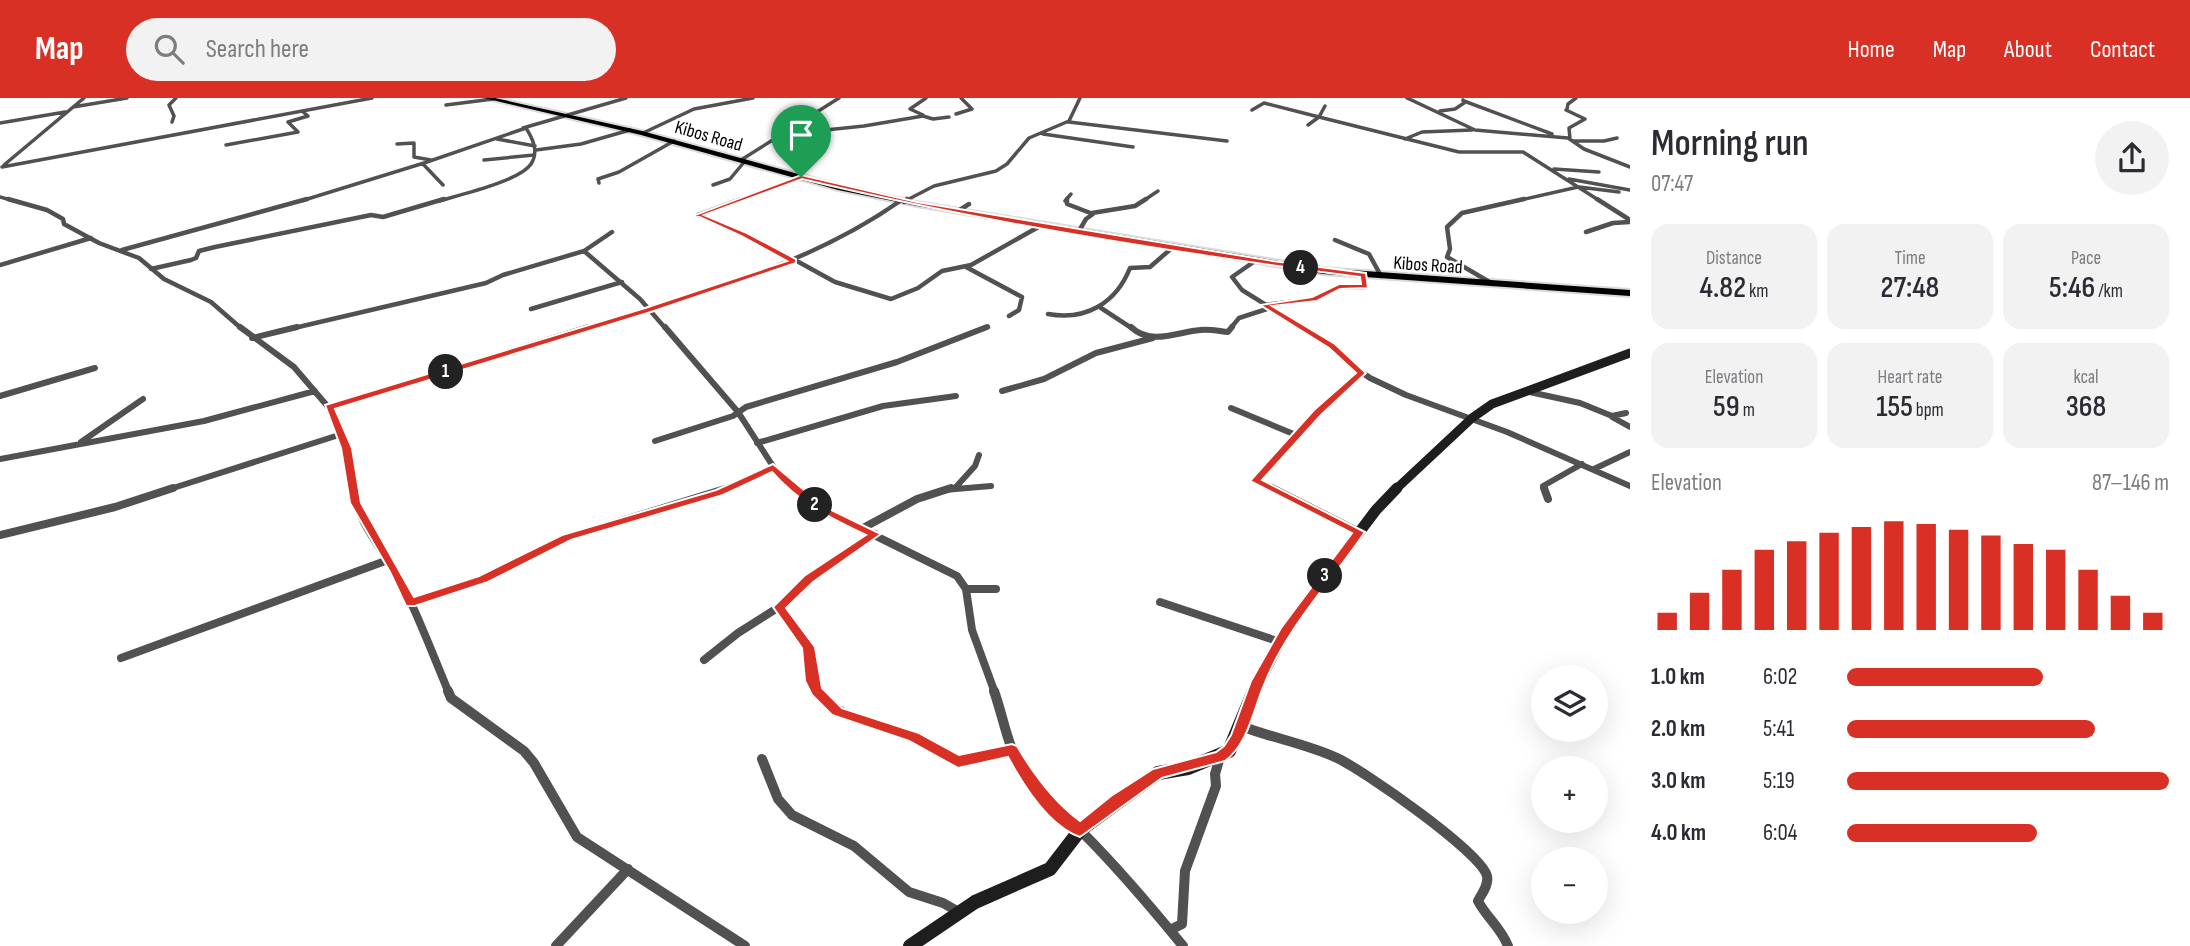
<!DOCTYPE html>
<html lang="en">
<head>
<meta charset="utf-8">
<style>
	:root { --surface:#fff; --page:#f2f2f3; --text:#2b2b33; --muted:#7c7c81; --accent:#d93025 }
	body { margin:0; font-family:"Sofia Sans Condensed",sans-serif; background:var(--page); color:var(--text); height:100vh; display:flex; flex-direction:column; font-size:26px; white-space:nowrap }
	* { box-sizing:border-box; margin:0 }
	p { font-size:23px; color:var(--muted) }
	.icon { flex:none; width:38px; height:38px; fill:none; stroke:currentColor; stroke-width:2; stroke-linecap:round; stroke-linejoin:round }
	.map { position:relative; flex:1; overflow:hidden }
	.details { display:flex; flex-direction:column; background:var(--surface); width:560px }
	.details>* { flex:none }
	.buttons { position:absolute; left:1531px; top:567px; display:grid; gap:14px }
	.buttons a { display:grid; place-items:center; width:77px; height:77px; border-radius:50%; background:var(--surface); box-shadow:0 7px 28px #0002; font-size:35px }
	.pin { position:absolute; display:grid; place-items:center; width:60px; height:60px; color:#fff; margin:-72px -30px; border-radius:50% 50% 50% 0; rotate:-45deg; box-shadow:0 0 7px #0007 }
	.pin .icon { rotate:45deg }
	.km { position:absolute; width:35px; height:35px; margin:-18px; border-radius:50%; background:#222; color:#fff; font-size:19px; line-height:35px; text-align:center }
	.round { display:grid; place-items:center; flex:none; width:74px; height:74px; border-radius:37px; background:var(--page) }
	.summary { display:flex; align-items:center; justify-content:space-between; height:119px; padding:0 21px }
	h1 { font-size:38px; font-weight:600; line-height:52px }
	.metrics { display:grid; grid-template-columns:repeat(3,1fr); gap:10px; height:119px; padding:7px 21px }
	.metrics div { display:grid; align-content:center; border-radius:18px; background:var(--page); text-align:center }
	.metrics b { font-size:30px; font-weight:600 }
	.metrics small { font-size:19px; font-weight:400 }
	.metrics p { font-size:19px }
	.chart { height:196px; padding:14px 21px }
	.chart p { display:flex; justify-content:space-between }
	.chart svg { width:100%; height:126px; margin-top:7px; stroke:var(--accent); stroke-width:6 }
	ul { padding:0 21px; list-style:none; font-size:23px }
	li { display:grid; grid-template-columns:112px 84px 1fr; align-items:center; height:52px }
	li i { height:18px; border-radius:9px; background:var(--accent) }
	header { display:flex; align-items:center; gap:42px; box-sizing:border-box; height:98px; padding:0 35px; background:var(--accent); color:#fff }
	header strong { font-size:33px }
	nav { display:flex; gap:38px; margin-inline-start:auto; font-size:24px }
	.search { width:490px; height:63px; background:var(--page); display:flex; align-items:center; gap:18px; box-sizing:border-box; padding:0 24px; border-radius:38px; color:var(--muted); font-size:26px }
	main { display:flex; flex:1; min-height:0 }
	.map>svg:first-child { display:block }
</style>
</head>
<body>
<header>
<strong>Map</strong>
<div class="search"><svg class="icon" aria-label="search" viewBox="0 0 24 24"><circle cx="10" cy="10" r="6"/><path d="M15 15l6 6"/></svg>Search here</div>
<nav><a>Home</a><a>Map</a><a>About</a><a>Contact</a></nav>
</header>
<main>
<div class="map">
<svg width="1630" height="848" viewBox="0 0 1630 848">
	<rect width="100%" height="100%" fill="#fff"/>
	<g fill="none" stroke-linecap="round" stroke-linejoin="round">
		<defs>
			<path id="primary" d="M484,0H495L642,33L842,88L917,104L1323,170L1630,192V198L1323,176L917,108L838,92L641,37Z"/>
		</defs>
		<use href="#primary" stroke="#dbdbdb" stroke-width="4"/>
		<path stroke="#515151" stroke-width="3.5" d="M1407,0L1475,32L1568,40L1584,51L1630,69
			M1464,3L1552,36
			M446,7L493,1
			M1325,8L1319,19L1459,54H1523L1600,103
			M73,9L127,0
			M1567,11L1568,6L1576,0
			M1252,12L1264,5L1319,19
			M1566,12L1585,21L1569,30L1570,41
			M1440,13L1455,11L1464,5L1463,2
			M956,16L972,11L961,0
			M923,17L910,11L926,0
			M172,24L174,18L169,7L176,0
			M1069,24L1227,43
			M0,25L65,14
			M1308,27L1319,19
			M523,30L626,0
			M643,35L694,11L753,0
			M1043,36L1133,49
			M778,37L864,28L923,18L933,21L949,19
			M497,41L535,48
			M1405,41L1422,34L1472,32
			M1573,43H1604L1617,40
			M397,46L414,45V59L431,62
			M226,47L298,34L288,24L308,18L302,13
			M536,52L581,46L630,32
			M484,62L534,57
			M741,62L839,0
			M423,66L443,87
			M4,67L84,0
			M2,69L372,0
			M1554,71L1599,74
			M1569,81L1630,92
			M599,85L598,81L619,74L674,43
			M713,87L730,81L745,63
			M1579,89L1619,94
			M0,99L14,103
			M301,103L424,65L526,30C533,41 539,54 531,66C520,83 459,97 439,103
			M736,103L801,79
			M905,103L934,88L996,73L1007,66L1029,40L1069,23L1080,0
			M1065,103L1071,96
			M1143,103L1158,93
			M1516,103L1578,89"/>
		<path stroke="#515151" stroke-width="4.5" d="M8,101L47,112L63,121L64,126L99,145L139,160L164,181L211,204L242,231
			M1067,101V106L1093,116L1086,121L1079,133
			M1597,101L1630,122
			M904,104L907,101
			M958,113L969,106
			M1092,115L1135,108L1146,101
			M698,117L741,101
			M698,117L744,136L793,163
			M612,134L584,153L640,201L666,231
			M1586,134L1613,125L1630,124
			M1335,142L1369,156L1381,178
			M122,152L307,101
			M795,162L835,184L891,201L918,190L942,173L971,167L1042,127
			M1255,163L1232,179L1242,192L1305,231
			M0,167L91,140
			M966,169L1022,199L1019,212L1009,218
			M151,171L191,162L196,160L199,153L215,149L371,117L383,119L444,101
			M1493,186L1447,159L1450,151L1447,129L1462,115L1524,101
			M1265,207L1314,201L1339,189H1365L1363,177
			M1101,210L1133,231
			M531,211L622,184
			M1048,216C1086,223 1116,205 1130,170L1150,169L1173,149
			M290,231L486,185L503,177L584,153
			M582,231C692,197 805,170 900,103
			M983,231L988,229
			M1230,231L1239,220L1270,210"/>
		<path stroke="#515151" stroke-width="6" d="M240,229L294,269L335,317L347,350L353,392
			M665,229L738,314L778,376L795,392
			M1131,229C1151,248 1177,234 1200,232C1209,231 1219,233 1228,234L1232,229
			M1302,229L1332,248L1350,266L1370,280L1406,297L1507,334L1630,388
			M252,240L297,229
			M1002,293L1044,281L1096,255L1153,240
			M1525,293L1580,305L1612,318L1626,315
			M0,298L95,270
			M329,310L588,229
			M1231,310L1296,337
			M1612,319L1630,329
			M655,343L733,318L746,309L897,264L987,229
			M81,344L143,301
			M757,345L883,308L956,298
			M0,361L204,323L315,293
			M1594,371L1630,354
			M955,390L975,368L979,357
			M167,392L342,336
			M724,392L773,369
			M944,392L991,388
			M1275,392L1255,382L1318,314L1361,275
			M1545,392L1543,388L1582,366"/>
		<path stroke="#515151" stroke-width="8" d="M353,390C358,429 388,456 404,490C421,524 434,560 449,595
			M793,390L819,410L957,478L966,491L972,532L995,595
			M1272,390L1359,434
			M1544,390L1548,401
			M863,430L917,401L951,390
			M0,437L115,409L173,390
			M966,491H996
			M1160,504L1280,544
			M411,505L484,481L566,440L728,390
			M779,509L808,549L812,583L817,595
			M121,560L388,462
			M704,562L738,535L779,509L817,475L875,436"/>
		<path stroke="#515151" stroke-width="10" d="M448,593L451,600L524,653L534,665L577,739L745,848
			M816,593C847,627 876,622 914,639C929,646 944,656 958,664L1012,652
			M994,593C1004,621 1008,653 1026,678C1043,702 1064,716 1083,735C1119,771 1151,809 1183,848
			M1241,628C1272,640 1307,646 1337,660C1363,672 1481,754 1487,778C1489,787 1482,795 1478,803C1487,820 1501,830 1508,848
			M762,661L778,701L792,717L854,748L909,794L943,805L959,814
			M1170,832L1182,826L1185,773L1216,688L1215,676L1220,659
			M556,848L628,771"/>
		<path stroke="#1e1e1e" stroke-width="9" d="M1395,392L1472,320L1492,306L1630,255"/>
		<path stroke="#1e1e1e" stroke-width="11" d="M1254,595L1285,533L1376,412L1397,390"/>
		<path stroke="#1e1e1e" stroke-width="14" d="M910,848L975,804L1050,771L1080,732L1158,675L1188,670L1229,653L1254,593"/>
		<use href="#primary" fill="#000" fill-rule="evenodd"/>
	</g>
	<path fill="#d93025" stroke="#fff" stroke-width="2" fill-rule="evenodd" d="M801,77L917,104L1273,163L1366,175L1368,190L1340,191L1317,203L1272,208L1335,246L1366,275L1321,317L1262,382L1365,434C1331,484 1286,530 1264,587C1253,613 1248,646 1225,663L1162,680L1080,739C1048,728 1023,687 1008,659L958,670L909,643L832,617L812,597L805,583L802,550L773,509L804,478L866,437C830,420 799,405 772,374L723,397L571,442L488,484L415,508H406L390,474L350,405L341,350L325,307L645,210L787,163L741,138L695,117ZM802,81C985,125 1173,155 1360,179L1361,186H1339L1312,199L1260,207L1329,250L1356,275L1314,312L1250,383L1352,435L1281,530L1251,583L1231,637L1224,648L1216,654L1153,671L1111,698L1080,723C1053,703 1034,677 1017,648L1012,646L959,657L919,635L842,610L822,590L815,549L786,510L813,484L881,436L823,408L773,366L716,392L562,437L479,478L414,499L361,405L352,350L335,311L651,214L796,165V161L747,135L704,117Z"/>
	<g text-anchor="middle" stroke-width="5" stroke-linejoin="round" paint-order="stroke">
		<g font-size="19" fill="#000" stroke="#fff">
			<text transform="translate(709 37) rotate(16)" y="7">Kibos Road</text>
			<text transform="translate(1428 166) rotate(4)" y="7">Kibos Road</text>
		</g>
	</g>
</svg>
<div class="buttons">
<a><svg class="icon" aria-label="layers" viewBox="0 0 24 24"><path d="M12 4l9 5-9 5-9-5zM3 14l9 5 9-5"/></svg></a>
<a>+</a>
<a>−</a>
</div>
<div class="pin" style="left:801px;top:79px;background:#1e9e55"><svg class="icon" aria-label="arrive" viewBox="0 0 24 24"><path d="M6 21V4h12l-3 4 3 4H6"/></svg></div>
<b class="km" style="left:446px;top:274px">1</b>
<b class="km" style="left:815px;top:407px">2</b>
<b class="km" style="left:1325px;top:478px">3</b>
<b class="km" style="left:1301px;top:170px">4</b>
</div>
<section class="details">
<div class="summary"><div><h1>Morning run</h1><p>07:47</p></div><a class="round"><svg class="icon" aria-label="share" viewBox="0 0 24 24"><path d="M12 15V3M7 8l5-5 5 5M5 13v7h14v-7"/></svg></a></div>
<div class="metrics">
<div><p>Distance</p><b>4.82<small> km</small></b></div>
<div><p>Time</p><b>27:48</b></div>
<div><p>Pace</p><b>5:46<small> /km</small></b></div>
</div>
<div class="metrics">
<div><p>Elevation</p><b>59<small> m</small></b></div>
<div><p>Heart rate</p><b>155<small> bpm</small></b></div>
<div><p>kcal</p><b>368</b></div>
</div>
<div class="chart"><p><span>Elevation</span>87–146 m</p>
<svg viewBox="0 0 160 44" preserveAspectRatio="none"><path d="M5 44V38M15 44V31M25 44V23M35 44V16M45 44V13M55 44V10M65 44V8M75 44V6M85 44V7M95 44V9M105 44V11M115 44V14M125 44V16M135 44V23M145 44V32M155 44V38"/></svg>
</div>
<ul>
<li><b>1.0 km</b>6:02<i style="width:61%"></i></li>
<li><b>2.0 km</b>5:41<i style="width:77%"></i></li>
<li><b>3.0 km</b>5:19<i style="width:100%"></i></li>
<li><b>4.0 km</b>6:04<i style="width:59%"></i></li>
</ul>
</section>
</main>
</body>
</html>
